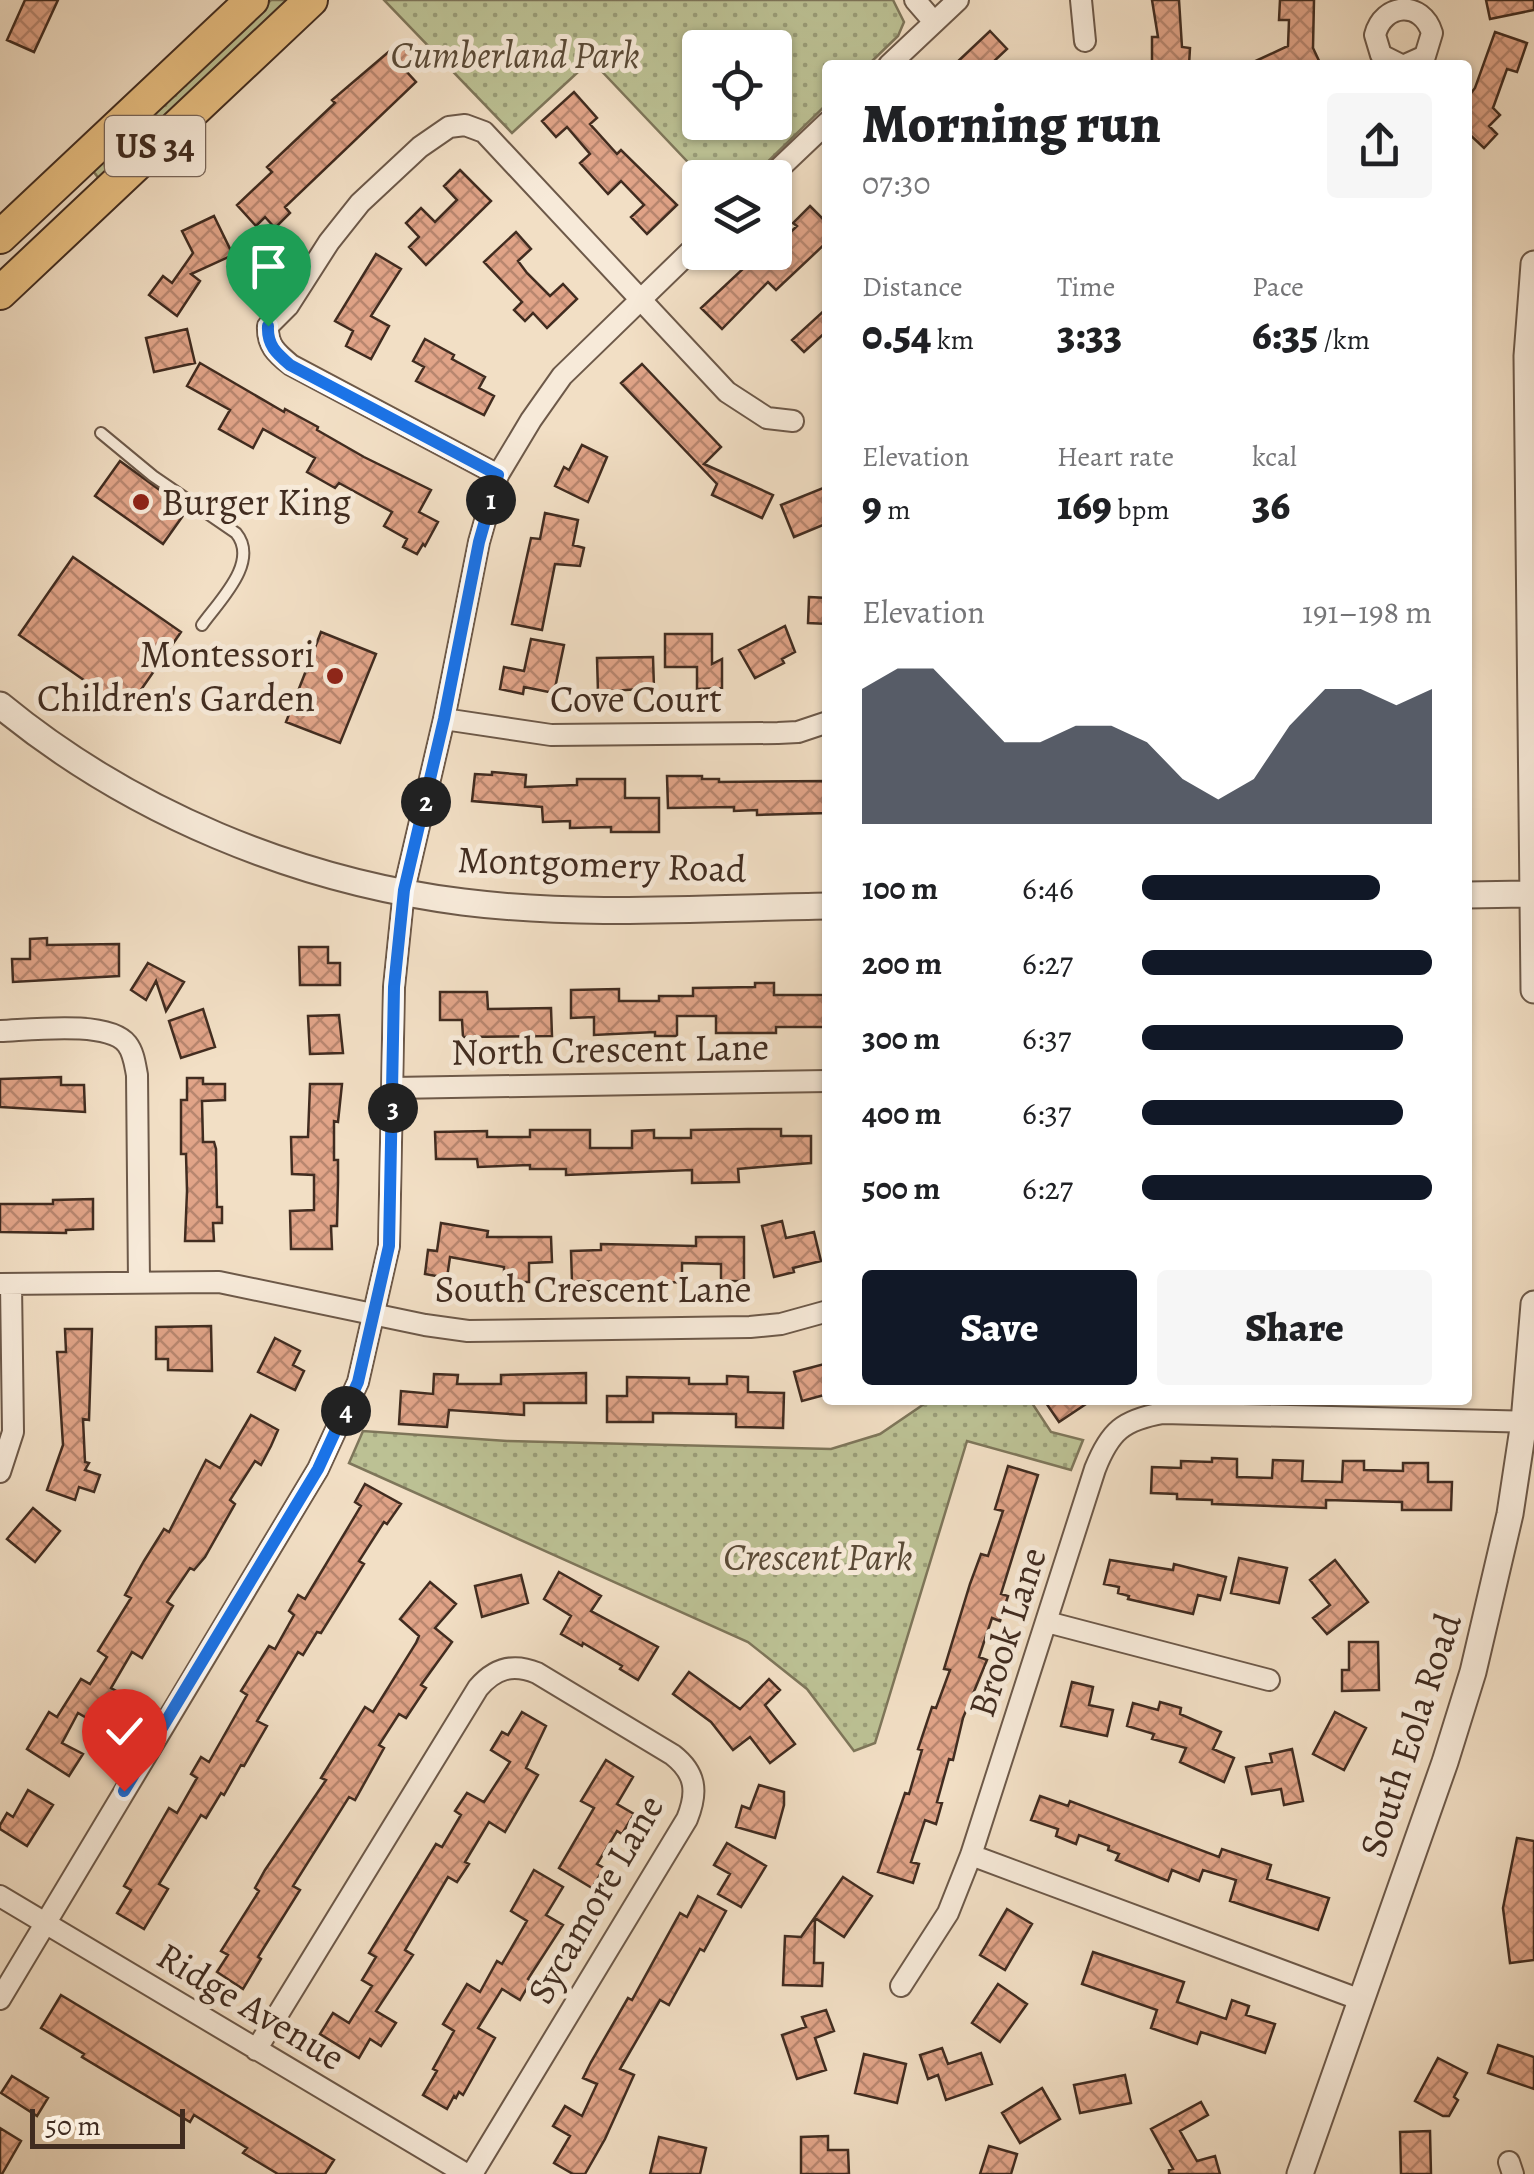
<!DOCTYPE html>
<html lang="en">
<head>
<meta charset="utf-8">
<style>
	:root { --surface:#fff; --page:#f6f6f6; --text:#202124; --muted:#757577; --accent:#111827 }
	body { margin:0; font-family:Alegreya,serif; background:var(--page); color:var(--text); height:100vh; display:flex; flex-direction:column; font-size:38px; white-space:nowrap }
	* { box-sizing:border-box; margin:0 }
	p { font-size:32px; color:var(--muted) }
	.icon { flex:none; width:55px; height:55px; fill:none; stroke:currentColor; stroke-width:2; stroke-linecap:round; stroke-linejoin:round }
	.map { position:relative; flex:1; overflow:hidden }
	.sheet { position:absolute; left:822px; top:60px; width:650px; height:1345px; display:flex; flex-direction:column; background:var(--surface); border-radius:10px; box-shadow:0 2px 8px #0004 }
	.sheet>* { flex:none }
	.controls { position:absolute; left:682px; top:30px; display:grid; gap:20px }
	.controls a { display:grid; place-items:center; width:110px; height:110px; border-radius:10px; background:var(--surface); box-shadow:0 2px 8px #0004; font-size:50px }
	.scale { position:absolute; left:30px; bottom:25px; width:155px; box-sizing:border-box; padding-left:10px; border:5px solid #412c20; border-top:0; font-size:28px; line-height:35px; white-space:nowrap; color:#412c20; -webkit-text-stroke:8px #f7ead9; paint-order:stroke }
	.pin { position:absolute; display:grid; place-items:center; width:85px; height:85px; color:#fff; margin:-102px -42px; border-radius:50% 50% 50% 0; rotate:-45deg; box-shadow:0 0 10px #0007 }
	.pin .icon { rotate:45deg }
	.km { position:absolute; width:50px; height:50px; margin:-25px; border-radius:50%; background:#222; color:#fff; font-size:28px; line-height:50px; text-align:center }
	.round { display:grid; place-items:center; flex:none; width:105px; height:105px; border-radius:10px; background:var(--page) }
	.headline { display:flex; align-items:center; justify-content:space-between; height:170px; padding:0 40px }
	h1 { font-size:55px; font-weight:800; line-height:75px }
	.figures { display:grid; grid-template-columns:repeat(3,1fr); gap:15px; height:170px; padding:10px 40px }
	.figures div { display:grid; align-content:center }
	.figures b { font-size:42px; font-weight:800 }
	.figures small { font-size:28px; font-weight:400 }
	.figures p { font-size:28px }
	.chart { height:280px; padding:20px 40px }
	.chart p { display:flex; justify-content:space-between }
	.chart svg { width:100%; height:180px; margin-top:10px; fill:var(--accent); opacity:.7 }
	.cta { display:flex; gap:20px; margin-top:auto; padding:20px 40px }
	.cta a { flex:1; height:115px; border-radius:10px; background:var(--accent); color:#fff; font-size:40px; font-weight:800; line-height:115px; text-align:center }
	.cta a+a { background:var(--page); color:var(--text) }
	ul { padding:0 40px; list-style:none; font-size:32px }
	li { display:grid; grid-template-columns:160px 120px 1fr; align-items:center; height:75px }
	li i { height:25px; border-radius:12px; background:var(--accent) }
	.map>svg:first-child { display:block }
</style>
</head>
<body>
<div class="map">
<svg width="1534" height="2174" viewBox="0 0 1534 2174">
	<defs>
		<pattern id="grass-dots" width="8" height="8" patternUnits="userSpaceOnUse" patternTransform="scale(2.5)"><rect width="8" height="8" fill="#bcc194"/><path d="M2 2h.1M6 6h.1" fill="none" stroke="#9a9d78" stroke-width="1.8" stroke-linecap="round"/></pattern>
		<pattern id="building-cross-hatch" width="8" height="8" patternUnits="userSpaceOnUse" patternTransform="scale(2.5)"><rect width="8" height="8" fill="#e1a488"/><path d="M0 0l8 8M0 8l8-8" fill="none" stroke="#b8866f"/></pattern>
	</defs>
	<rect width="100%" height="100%" fill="#f2dfc5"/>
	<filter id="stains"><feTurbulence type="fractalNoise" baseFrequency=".002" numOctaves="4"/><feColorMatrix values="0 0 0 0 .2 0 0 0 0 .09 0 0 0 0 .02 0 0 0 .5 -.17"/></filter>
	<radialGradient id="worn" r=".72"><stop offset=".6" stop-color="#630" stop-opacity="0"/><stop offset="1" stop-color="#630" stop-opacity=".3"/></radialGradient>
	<path fill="url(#grass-dots)" stroke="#7e765a" stroke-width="2.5" fill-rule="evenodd" d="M271,0H289L99,179L93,171Z
		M384,0H893L904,22L898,36L868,65H828L827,104L752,177L703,178L591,60L512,133ZM700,48H775V122H700Z
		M930,1400H1030L1051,1432L1083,1440L1071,1470L967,1441L875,1743L854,1751L807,1689L748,1642L349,1463L363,1431L507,1441L831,1449L880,1434Z"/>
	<path fill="url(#building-cross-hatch)" stroke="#412c20" stroke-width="2.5" d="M25,0H58L34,52L7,40Z
		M1152,0H1179L1182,47L1190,48L1189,65H1152V37H1158Z
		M1280,0H1314L1313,48L1321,65H1247L1288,46L1289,20H1279Z
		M1486,0H1534V10L1490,19Z
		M990,31L1007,49L990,65H954Z
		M1495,32L1527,43L1517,72L1507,69L1493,108L1500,115L1489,126L1497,134L1484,148L1468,133V97L1475,88Z
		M399,43L416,61L406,71L416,82L285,207L290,213L275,228L265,217L256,226L237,205L272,172L267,167L335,103L332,100Z
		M574,92L597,118L590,124L617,154L621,150L677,205L647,234L631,217L644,205L621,181L608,194L580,163L590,154L567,127L556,137L542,121Z
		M460,170L491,201L426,265L409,247L419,237L406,223L421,208L435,222L457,200L444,186Z
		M810,206L828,224V241L776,290L768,282L722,329L701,308L761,252H775V247L797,226L793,223Z
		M214,216L233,255L191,274L200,281L177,316L149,295L163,276L172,283L193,253L182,231Z
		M516,232L531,249L518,261L527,273L550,296L563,284L577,299L547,328L533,313L525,321L514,310L522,302L484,262Z
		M376,254L401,269L371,316L389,326L371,359L346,346L353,331L335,321Z
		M828,307V330L804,352L792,340Z
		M187,329L195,363L154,372L146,338Z
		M425,339L454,355L452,359L485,377L479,388L494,396L484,415L416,381L424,367L413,361Z
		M200,363L284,412L285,409L318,427L317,430L364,457L431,490L419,512L438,522L425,546L423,544L417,554L403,547L407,539L384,526L392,512L339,483L335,488L307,472L315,458L263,429L253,448L219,429L230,410L187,386Z
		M642,364L721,447L704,464L773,495L762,518L712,495L717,484L621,383Z
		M582,445L607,457L588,502L555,486L564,467L569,470Z
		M120,461L187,510L163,544L95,496Z
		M828,486V523L794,537L781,505Z
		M545,513L578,520L573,545L584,548L580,566L555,564L542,630L512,624L531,538L540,539Z
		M73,557L181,632L127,710L19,635Z
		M809,597L828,598V624L808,623Z
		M785,626L795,652L782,659L784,663L755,678L739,650Z
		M321,632L376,654L340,743L286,722Z
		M665,634H712V664L722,659V688L697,689V667H665Z
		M531,639L564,645L554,693L524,687L523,694L500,689L504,667L524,671Z
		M653,657L654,688L598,692L597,658Z
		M492,772L526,775L525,787L577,785V779H625V798H659V832H611V827L570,828V821L543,822L542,807L472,801L475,774L492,775Z
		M667,776H702V779H719V782L828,781V813L757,815V810L734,811V807L668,808Z
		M47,938V945L119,944V976L13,982L12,959H30V939Z
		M299,947H328V963H340V985H300Z
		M148,963L184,982L166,1011L156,981L146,1000L131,990Z
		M755,983H774V995H828V1027H776V1033H716V1016H677V1036H655V1032L594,1035V1017L571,1018V990L619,989V1001H659V996H693V988L755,987Z
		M440,992H487L488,1009L551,1008L552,1036L463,1037L462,1020H440Z
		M203,1009L215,1047L181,1058L169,1021Z
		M339,1015L343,1053L310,1054L308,1016Z
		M61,1077V1085H84L85,1112L0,1107V1079Z
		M187,1078H203V1084H225V1100L202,1101L203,1142H214L216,1149L217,1207H222V1223H213L214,1241H185L187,1191L186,1154H181V1100H187Z
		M310,1084H342L338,1122L334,1121V1160H338V1182L337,1226H331L332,1249H291L290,1211L314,1210V1175L292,1174L291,1137H308Z
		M748,1129H781V1136H811V1163L738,1169L739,1182L692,1183V1170L566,1175V1169H530V1165L478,1167L477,1159H436L435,1132L487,1131V1137H530V1130H590V1148H632V1131L654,1130V1138H691V1130Z
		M93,1199V1229L66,1230V1233L0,1232V1204H53V1200Z
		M782,1221L786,1238L814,1232L821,1261L793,1268L794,1272L774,1277L762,1226Z
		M441,1223L488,1231L487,1237H551L552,1262L529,1263V1282H504V1267L450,1257L447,1278L425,1274L428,1250L437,1251Z
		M696,1237H744V1281H721V1264L682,1263V1282L599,1285V1281L572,1282L571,1251L601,1250V1244L696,1246Z
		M211,1326L212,1371L168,1370V1359H156V1327Z
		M65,1329H92L89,1420L83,1419L85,1462L89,1463L85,1470L100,1475L94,1492L79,1487L75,1500L47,1490L63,1445L57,1352H66Z
		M275,1338L300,1351L293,1365L304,1371L295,1390L258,1372Z
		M828,1363V1394L802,1401L794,1372Z
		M586,1373V1403H524V1415L449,1410L447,1427L399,1424L401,1391L433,1394L434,1374L458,1375L457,1384H501V1375Z
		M727,1376L748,1377V1392L784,1393L783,1428L736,1427V1414L653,1413V1422H607V1396H627V1377L689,1378V1384H727Z
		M1044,1400H1092L1059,1422Z
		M251,1415L278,1430L271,1446L261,1465L255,1461L230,1500L235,1504L205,1557L194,1570L190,1568L167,1602L173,1606L142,1658L132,1652L111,1688L120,1693L102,1727L78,1713L62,1743L83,1754L69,1776L27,1749L49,1712L57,1717L81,1679L90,1684L107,1657L98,1651L131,1598L125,1595L144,1561L164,1529L169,1532L206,1460L220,1468Z
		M1212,1458L1237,1459V1477L1272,1478L1273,1460L1303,1461L1302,1481L1342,1482L1343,1461H1364V1470L1403,1471V1463H1428V1482H1452L1451,1510H1402V1502L1326,1500V1508L1212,1504V1500L1177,1499V1494L1151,1493L1152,1467L1181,1468V1461L1212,1462Z
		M1008,1466L1038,1475L1001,1594L1008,1596L1000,1621L992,1618L979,1657L987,1660L963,1718L953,1760L949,1759L937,1802L942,1803L936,1824L925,1820L911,1862L919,1864L913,1883L878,1872L905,1793L909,1794L922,1750L918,1749L932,1707L936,1708L950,1670L944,1669L970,1584L981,1554L988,1556L1003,1511L995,1509Z
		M365,1484L401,1504L387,1524L384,1522L359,1561L364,1564L321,1633L317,1632L303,1655L298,1652L257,1721L267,1726L244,1766L241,1765L224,1795L221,1793L206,1818L201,1815L159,1884L168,1889L144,1929L117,1913L131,1890L124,1886L169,1808L177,1813L197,1778L191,1774L201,1757L209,1762L247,1695L241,1691L269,1646L275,1649L294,1615L289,1611L298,1595L305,1599L361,1506L355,1502Z
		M33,1508L60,1531L35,1562L7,1539Z
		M1239,1558L1287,1568L1279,1603L1231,1593Z
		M1110,1560L1173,1570L1174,1564L1226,1577L1220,1600L1198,1595L1193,1614L1128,1599L1129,1596L1118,1593L1119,1587L1104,1584Z
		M1335,1560L1368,1602L1327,1634L1313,1618L1330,1605L1310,1580Z
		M559,1572L601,1596L591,1611L658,1647L638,1680L620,1669L622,1666L583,1643L582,1646L561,1634L571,1616L544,1599Z
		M521,1575L528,1603L482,1617L475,1586Z
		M430,1582L456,1604L435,1628L452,1642L421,1685L426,1688L406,1718L399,1714L379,1745L384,1748L355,1800L349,1797L293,1886L300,1890L258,1957L261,1959L243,1989L217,1972L228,1955L221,1951L259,1891L255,1888L265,1870L326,1780L321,1778L365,1707L373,1712L416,1643L419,1636L400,1619Z
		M1349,1642H1378L1379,1690L1342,1691V1670H1349Z
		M689,1672L740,1709L769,1679L780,1690L765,1705L795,1744L770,1763L750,1737L733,1750L711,1722L673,1694Z
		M1072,1682L1093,1687L1089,1705L1113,1710L1107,1736L1061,1726Z
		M1160,1702L1181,1708L1180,1714L1221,1732L1213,1749L1234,1758L1224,1782L1180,1762L1186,1748L1152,1739L1154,1734L1127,1726L1133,1703L1158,1710Z
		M522,1712L546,1726L526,1768L538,1775L505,1832L489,1822L465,1862L469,1864L457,1882L448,1877L405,1950L413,1955L376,2011L396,2023L381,2046L370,2039L359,2058L320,2034L333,2013L349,2023L372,1986L362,1980L376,1957L369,1953L436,1844L442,1847L461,1815L455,1811L467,1793L484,1802L510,1762L491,1750L502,1732L508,1735Z
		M1335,1712L1366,1728L1344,1770L1313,1754Z
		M1292,1749L1303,1801L1284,1805L1281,1789L1252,1794L1246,1767L1272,1762L1270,1754Z
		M606,1760L633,1777L617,1804L634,1814L622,1834L617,1831L597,1864L604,1868L592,1888L559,1868L594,1808L581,1801Z
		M759,1785L784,1792V1805L775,1838L736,1827L742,1806L750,1809Z
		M28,1790L53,1805L27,1846L0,1829V1825L7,1813L13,1817Z
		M1040,1796L1068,1806L1070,1801L1219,1857L1222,1849L1271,1865L1267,1879L1329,1898L1318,1930L1230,1901L1236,1880L1203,1870L1199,1881L1172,1870L1168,1881L1116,1860L1119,1854L1108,1850L1109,1846L1079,1835L1076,1844L1056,1836L1058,1829L1031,1820Z
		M1517,1838L1534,1841V1960L1510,1963L1503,1908Z
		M727,1843L766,1866L741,1907L718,1894L730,1874L714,1865Z
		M534,1870L563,1887L546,1915L563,1925L528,1979L531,1981L520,2000L502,1989L478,2028L495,2038L463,2095L459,2092L456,2098L454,2096L447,2109L423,2095L437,2071L433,2069L454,2031L443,2024L467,1984L480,1992L497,1961L502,1964L527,1921L511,1911Z
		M843,1877L872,1896L844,1937L815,1918L814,1963H823L822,1986L783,1985L785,1936L801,1937Z
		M698,1896L726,1911L704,1951L700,1949L669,2005L660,2000L620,2069L634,2075L605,2139L585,2174H573L554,2163L570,2136L553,2126L565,2106L582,2116L597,2084L583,2078L591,2062L628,1998L632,2000L680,1913L687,1917Z
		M1007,1909L1032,1924L1005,1970L980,1955Z
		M1093,1952L1184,1982L1177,2002L1226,2019L1232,2000L1249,2006L1246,2015L1275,2024L1265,2053L1201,2032L1197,2044L1151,2028L1157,2010L1082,1984Z
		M998,1984L1027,2004L1000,2042L972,2023Z
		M61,1995L334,2160L325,2174H278L243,2153L247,2148L194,2115L190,2122L82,2057L84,2054L41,2028Z
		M826,2010L834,2031L815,2038L826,2070L797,2079L782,2035L806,2027L802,2017Z
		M1498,2045L1534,2057V2089L1488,2073Z
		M942,2048L948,2064L981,2053L992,2084L946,2100L938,2075L928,2079L920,2055Z
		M864,2054L906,2064L897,2103L855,2093Z
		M1438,2058L1467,2073L1454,2097L1458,2100L1449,2116H1443L1415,2101Z
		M1125,2075L1131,2103L1080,2113L1074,2085Z
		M12,2076L48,2098L37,2116L1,2093Z
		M1042,2088L1060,2119L1020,2143L1002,2113Z
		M1201,2102L1208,2115L1180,2131L1197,2161L1215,2156L1220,2174H1169V2170L1173,2169L1151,2129Z
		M0,2128L21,2141L2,2174H0Z
		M1430,2131L1431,2174H1401L1400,2132Z
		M828,2136V2150H848L849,2174H801V2137Z
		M659,2137L706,2148L700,2174H650Z
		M989,2146L1017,2154L1011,2174H980Z"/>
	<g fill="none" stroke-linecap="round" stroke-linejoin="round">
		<defs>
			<path id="service" d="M101,433L153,476L236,533C260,562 219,601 202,625"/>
			<path id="minor" d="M915,0L934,22
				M1081,0L1085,41
				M889,65L958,0
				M1401,65L1381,55L1375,35C1383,3 1422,0 1432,33L1425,56L1405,65
				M769,178L828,122
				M498,475L291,365C276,353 267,345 268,326L288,306L329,242L360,203L420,147L449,127L465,125L484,132L727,392L767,418L793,421
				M444,719L551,735L778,733L798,732L828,722
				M0,1031C30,1030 108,1020 127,1044C134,1053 135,1065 137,1075L139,1281
				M393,1088L828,1081
				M0,1284L219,1282L425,1325L468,1331L750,1327L781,1324L828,1311
				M0,1472L13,1432L11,1284
				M1047,1622L1269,1680
				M971,1855L1361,2000
				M0,1896L466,2174
				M901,1986L948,1913L971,1855L1095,1469C1110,1431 1123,1420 1163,1413L1534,1422
				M0,1999L318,1469L358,1382L389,1246L394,987L404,890L444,719L479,542L498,475L531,420L562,376L700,242
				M256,2050L478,1688C495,1668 513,1663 537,1673L673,1755C696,1773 698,1792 687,1819L472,2174
				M1509,2162L1513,2174"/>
			<path id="tertiary" d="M1534,264L1527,356L1534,990
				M0,705C130,812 296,881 463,902C583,917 707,908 828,906
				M1468,895L1534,894
				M1300,2174L1445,1762L1473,1672L1510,1514L1524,1422L1534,1304"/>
			<path id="primary" d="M0,237L252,0
				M0,293L311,0"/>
		</defs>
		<use href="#service" stroke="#6d5949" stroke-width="14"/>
		<use href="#minor" stroke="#6d5949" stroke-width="24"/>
		<use href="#tertiary" stroke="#6d5949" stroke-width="29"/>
		<use href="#primary" stroke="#412c20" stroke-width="36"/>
		<use href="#service" stroke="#f7ead9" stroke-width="10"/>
		<use href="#minor" stroke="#f7ead9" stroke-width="20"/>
		<use href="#tertiary" stroke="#f7ead9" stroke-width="25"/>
		<use href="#primary" stroke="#e9c082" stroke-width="32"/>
	</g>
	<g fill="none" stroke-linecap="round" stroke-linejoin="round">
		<defs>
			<path id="route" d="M124,1791L318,1469L358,1382L389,1246L394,987L404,890L444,719L479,542L498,475L290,365C276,353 267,345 268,326"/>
		</defs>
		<use href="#route" stroke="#fff" stroke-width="20"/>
		<use href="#route" stroke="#1a73e8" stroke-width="12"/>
	</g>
	<g fill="#8f2418" stroke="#f7ead9" stroke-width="4">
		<circle cx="141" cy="502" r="10"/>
		<circle cx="335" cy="676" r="10"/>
	</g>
	<g text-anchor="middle" stroke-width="10" stroke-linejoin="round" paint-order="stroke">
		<rect fill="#f7ead9" stroke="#786558" stroke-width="2.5" x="105" y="116" width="100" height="60" rx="8"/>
		<g font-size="35" font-weight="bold" fill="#412c20">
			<text x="155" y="158">US 34</text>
		</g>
		<g font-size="38" font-style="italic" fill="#5a4a37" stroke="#f7ead9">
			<text x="515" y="68">Cumberland Park</text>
			<text x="818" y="1570">Crescent Park</text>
		</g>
		<g font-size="38" fill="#412c20" stroke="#f7ead9" text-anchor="start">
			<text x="161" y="515">Burger King</text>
			<text x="315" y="667" text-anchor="end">Montessori<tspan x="315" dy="44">Children's Garden</tspan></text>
		</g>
		<g font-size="38" fill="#412c20" stroke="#f7ead9">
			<text x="636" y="712">Cove Court</text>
			<text transform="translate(602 864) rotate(2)" y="13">Montgomery Road</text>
			<text transform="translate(610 1049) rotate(-1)" y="13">North Crescent Lane</text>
			<text x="593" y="1302">South Crescent Lane</text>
			<text transform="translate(1007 1632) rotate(-72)" y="13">Brook Lane</text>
			<text transform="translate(1410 1735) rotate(-72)" y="13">South Eola Road</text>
			<text transform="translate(595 1899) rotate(-60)" y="13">Sycamore Lane</text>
			<text transform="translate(251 2006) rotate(31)" y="13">Ridge Avenue</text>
		</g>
	</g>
	<rect width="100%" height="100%" filter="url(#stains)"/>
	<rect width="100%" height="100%" fill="url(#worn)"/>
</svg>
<div class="controls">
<a><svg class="icon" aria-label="locate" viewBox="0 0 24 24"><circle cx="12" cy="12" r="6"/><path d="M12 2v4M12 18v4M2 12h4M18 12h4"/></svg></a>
<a><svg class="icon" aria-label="layers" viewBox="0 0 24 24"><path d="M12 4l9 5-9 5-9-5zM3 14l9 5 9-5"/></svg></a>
</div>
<div class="scale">50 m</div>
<div class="pin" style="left:268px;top:326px;background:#1e9e55"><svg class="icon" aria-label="arrive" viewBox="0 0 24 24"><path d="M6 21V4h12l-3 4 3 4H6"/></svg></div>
<div class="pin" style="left:124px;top:1791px;background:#d93025"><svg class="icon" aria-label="check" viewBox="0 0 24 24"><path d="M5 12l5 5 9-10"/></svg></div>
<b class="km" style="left:491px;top:500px">1</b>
<b class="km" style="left:426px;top:802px">2</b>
<b class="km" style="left:393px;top:1108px">3</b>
<b class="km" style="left:346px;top:1411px">4</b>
<section class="sheet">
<div class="headline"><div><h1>Morning run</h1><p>07:30</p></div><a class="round"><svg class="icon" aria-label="share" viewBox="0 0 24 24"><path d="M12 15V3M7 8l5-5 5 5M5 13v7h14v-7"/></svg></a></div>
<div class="figures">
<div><p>Distance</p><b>0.54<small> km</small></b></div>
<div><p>Time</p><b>3:33</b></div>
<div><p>Pace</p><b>6:35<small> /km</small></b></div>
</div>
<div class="figures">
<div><p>Elevation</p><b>9<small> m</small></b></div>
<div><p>Heart rate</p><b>169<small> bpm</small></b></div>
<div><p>kcal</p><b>36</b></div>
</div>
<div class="chart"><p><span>Elevation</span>191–198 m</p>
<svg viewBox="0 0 160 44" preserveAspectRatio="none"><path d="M0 44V11L10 6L20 6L30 15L40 24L50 24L60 20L70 20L80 24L90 33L100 38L110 33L120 20L130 11L140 11L150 15L160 11V44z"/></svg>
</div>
<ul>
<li><b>100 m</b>6:46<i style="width:82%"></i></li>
<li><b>200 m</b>6:27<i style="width:100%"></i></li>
<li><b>300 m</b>6:37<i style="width:90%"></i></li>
<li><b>400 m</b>6:37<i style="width:90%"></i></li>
<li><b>500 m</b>6:27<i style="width:100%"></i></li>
</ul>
<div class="cta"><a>Save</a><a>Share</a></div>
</section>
</div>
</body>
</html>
